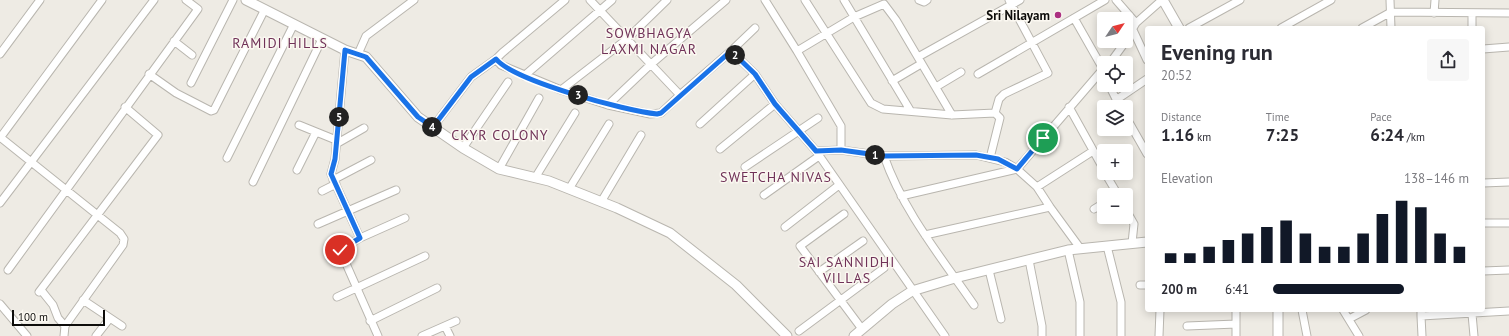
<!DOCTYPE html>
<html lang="en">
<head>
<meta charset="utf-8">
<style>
	:root { --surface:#fff; --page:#f7f7f7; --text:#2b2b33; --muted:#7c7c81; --accent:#111827 }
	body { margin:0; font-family:"PT Sans",sans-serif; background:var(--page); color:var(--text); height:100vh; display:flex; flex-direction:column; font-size:15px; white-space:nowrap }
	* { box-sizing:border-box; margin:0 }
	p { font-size:13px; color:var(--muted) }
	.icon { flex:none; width:22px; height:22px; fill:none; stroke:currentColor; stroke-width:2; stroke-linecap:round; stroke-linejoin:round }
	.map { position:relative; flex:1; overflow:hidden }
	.details { position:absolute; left:1145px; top:26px; width:340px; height:286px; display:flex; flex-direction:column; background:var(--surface); border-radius:4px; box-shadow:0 2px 10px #0003 }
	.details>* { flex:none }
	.needle { width:26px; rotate:55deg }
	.fabs { position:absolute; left:1097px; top:12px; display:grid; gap:8px }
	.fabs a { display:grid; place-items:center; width:36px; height:36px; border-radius:4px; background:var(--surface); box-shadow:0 2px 10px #0003; font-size:20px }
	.scale { position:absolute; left:12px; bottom:10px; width:93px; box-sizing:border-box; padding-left:4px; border:2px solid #0e0d0b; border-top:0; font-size:11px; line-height:14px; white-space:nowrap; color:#0e0d0b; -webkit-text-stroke:3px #fbf8f1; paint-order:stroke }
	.pin { position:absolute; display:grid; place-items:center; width:34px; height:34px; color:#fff; margin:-17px; border:2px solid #fff; border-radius:50%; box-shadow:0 1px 4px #0007 }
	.km { position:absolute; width:20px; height:20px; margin:-10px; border-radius:50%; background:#222; color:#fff; font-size:11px; line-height:20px; text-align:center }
	.round { display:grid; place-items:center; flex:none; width:42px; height:42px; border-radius:4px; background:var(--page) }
	.overview { display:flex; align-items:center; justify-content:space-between; height:68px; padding:0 16px }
	h1 { font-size:22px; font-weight:700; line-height:30px }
	.metrics { display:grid; grid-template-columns:repeat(3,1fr); gap:6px; height:68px; padding:4px 16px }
	.metrics div { display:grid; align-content:center }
	.metrics b { font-size:17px; font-weight:700 }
	.metrics small { font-size:11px; font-weight:400 }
	.metrics p { font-size:11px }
	.chart { height:112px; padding:8px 16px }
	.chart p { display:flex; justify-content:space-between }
	.chart svg { width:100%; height:72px; margin-top:4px; stroke:var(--accent); stroke-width:6 }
	ul { padding:0 16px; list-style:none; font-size:13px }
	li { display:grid; grid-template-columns:64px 48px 1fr; align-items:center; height:30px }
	li i { height:10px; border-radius:5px; background:var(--accent) }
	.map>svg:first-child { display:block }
</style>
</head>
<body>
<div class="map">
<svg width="1509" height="336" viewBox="0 0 1509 336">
	<rect width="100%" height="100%" fill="#eeebe4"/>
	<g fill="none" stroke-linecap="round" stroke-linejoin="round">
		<defs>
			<path id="minor" d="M565,0L502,53L496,59L501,65L561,90L608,105L650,114L661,113L680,95
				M590,0L680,95L731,51L755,74L775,104L816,151L945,336
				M765,0L797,51L854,17L884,4L896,20L952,115
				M805,0L871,103L883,109L952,115L995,113L1000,118L990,158
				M844,0L910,110
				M919,0L924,2L927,0
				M1116,0L1136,23
				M1390,0L1391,28
				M1434,13L1435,0
				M1472,13V28
				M1189,28L1240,0
				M1281,28L1331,0
				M1362,28L1391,12L1509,13
				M1133,30L1147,60
				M1126,40L1136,23L1162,0
				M174,41L192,55
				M1483,49L1509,47
				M345,50L335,159L331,174L360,238L340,250L378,336
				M731,51L755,28
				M797,51L841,126V150
				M0,54L40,0
				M358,54L366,36L414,0
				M918,57L1020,0
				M1110,63L1126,41
				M149,74L176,93L211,111L214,110L265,9
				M978,74L1105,0
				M524,76L612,0
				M892,81L921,64
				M191,83L233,0
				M1109,85L1120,107
				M936,87L961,72
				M561,90L627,39L667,0
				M1116,100L1147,79
				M608,105L650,65L726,0
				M1069,107L1104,170
				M995,113L999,99L1004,94L1048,73L1009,0
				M1126,117L1147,154
				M700,124L755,74
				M299,125L336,140
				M433,127L471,77L496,59
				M0,137L120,233L124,239L123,245L65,326L64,336
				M0,138L102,0
				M336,144L364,128
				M463,148L508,82
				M720,149L775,104
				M816,151L841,150L884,156C903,211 941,257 974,305
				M884,156L976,155L1005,162L1017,169L1037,187L1050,207L1080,248
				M227,158L294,24
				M745,167L818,118
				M499,169L539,98
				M297,170L316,132
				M1105,173L1118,195
				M535,178L575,113
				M333,180L371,160
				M253,182L322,39
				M1483,183L1509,182
				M1037,187L1093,151
				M569,189L609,124
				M322,191L336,184
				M764,195L819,156
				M901,196L1017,169L1103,69L1074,18
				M601,202L641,135
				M0,203L154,0
				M1094,209L1104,203
				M1126,210L1134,224L1132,243
				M844,214L800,246L862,329
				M1483,223H1509
				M318,224L396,190
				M785,227L839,185
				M925,235L1050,207
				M360,238L405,218
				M1107,246L1121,302V336
				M1068,250L1080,302V336
				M1029,260L1042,326V336
				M8,270L198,9L186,0
				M989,270L1001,319
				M1483,271L1509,270
				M819,272L863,241
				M1140,285H1147
				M41,290L53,305L58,318L65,326
				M39,292L158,135L125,107
				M337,297L425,256
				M83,300L122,326
				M0,304L27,336
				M1236,310V336
				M1302,310L1307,336
				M1343,310L1359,336
				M1421,310V316L1509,311
				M1472,314L1474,336
				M1421,316L1422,336
				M1349,319L1366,310
				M370,321L437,288
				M445,326L450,336
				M1187,326L1236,324
				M799,331L884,268
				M96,336L110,318
				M422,336L456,321
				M1159,336L1160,310"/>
			<path id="tertiary" d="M246,0L345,50L366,57L418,117L463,148L499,169L549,181L617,208L670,233L736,285L787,336
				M1163,0L1179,28
				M1278,310V336
				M854,336L892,304L912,291L955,278L1068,250L1147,242"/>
		</defs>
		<use href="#minor" stroke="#b9b6af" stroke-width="9"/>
		<use href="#tertiary" stroke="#b9b6af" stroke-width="11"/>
		<use href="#minor" stroke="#fff" stroke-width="7"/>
		<use href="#tertiary" stroke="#fff" stroke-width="9"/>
	</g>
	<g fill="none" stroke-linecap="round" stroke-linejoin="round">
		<defs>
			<path id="route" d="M340,250L360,238L331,174L335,159L345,50L366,57L418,117L433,127L471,77L496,59C514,81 626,111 657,114L661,113L731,51L755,74L775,104L816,151L841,150L884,156L976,155L998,159L1017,169L1043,138"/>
		</defs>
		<use href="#route" stroke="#fff" stroke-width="8"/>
		<use href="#route" stroke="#1a73e8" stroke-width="5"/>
	</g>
	<circle fill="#ac3081" stroke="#fbf8f1" stroke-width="1.5" cx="1058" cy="15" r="4"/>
	<g text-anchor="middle" stroke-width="3" stroke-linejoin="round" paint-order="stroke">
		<g font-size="13" font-weight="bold" fill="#0e0d0b" stroke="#fbf8f1" text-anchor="end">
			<text x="1050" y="20">Sri Nilayam</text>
		</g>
		<g font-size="14" letter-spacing="1" fill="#703258" stroke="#fbf8f1">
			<text x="649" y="38">SOWBHAGYA<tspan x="649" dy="16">LAXMI NAGAR</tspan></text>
			<text x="280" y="48">RAMIDI HILLS</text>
			<text x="500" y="140">CKYR COLONY</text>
			<text x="776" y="182">SWETCHA NIVAS</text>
			<text x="847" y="267">SAI SANNIDHI<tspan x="847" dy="16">VILLAS</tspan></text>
		</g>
	</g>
</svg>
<div class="fabs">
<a><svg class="needle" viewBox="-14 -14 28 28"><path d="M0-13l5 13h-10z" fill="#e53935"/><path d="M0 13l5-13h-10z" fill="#7c7c81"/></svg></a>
<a><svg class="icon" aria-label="locate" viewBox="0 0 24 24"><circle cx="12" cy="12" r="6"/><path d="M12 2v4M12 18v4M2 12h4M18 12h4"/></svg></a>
<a><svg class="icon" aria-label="layers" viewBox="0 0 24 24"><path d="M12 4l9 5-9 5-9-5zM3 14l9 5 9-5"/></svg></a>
<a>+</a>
<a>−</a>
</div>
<div class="scale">100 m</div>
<div class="pin" style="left:1043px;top:138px;background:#1e9e55"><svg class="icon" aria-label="arrive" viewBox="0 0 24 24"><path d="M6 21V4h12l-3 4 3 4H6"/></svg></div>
<div class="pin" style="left:340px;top:250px;background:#d93025"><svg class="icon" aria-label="check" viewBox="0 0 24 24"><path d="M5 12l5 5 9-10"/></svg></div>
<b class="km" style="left:875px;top:155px">1</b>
<b class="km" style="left:735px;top:55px">2</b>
<b class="km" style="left:578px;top:95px">3</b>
<b class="km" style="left:432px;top:127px">4</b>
<b class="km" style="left:339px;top:117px">5</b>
<section class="details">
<div class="overview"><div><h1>Evening run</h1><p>20:52</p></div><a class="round"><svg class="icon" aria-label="share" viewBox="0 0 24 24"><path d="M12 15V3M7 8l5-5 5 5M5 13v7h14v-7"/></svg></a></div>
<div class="metrics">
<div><p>Distance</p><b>1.16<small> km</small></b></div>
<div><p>Time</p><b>7:25</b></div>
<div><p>Pace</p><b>6:24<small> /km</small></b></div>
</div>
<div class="chart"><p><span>Elevation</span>138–146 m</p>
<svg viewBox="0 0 160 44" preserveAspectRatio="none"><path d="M5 44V38M15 44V38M25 44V34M35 44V30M45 44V26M55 44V22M65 44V18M75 44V26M85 44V34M95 44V34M105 44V26M115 44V14M125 44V6M135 44V10M145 44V26M155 44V34"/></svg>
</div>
<ul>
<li><b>200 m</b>6:41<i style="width:67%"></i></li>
</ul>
</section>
</div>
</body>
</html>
